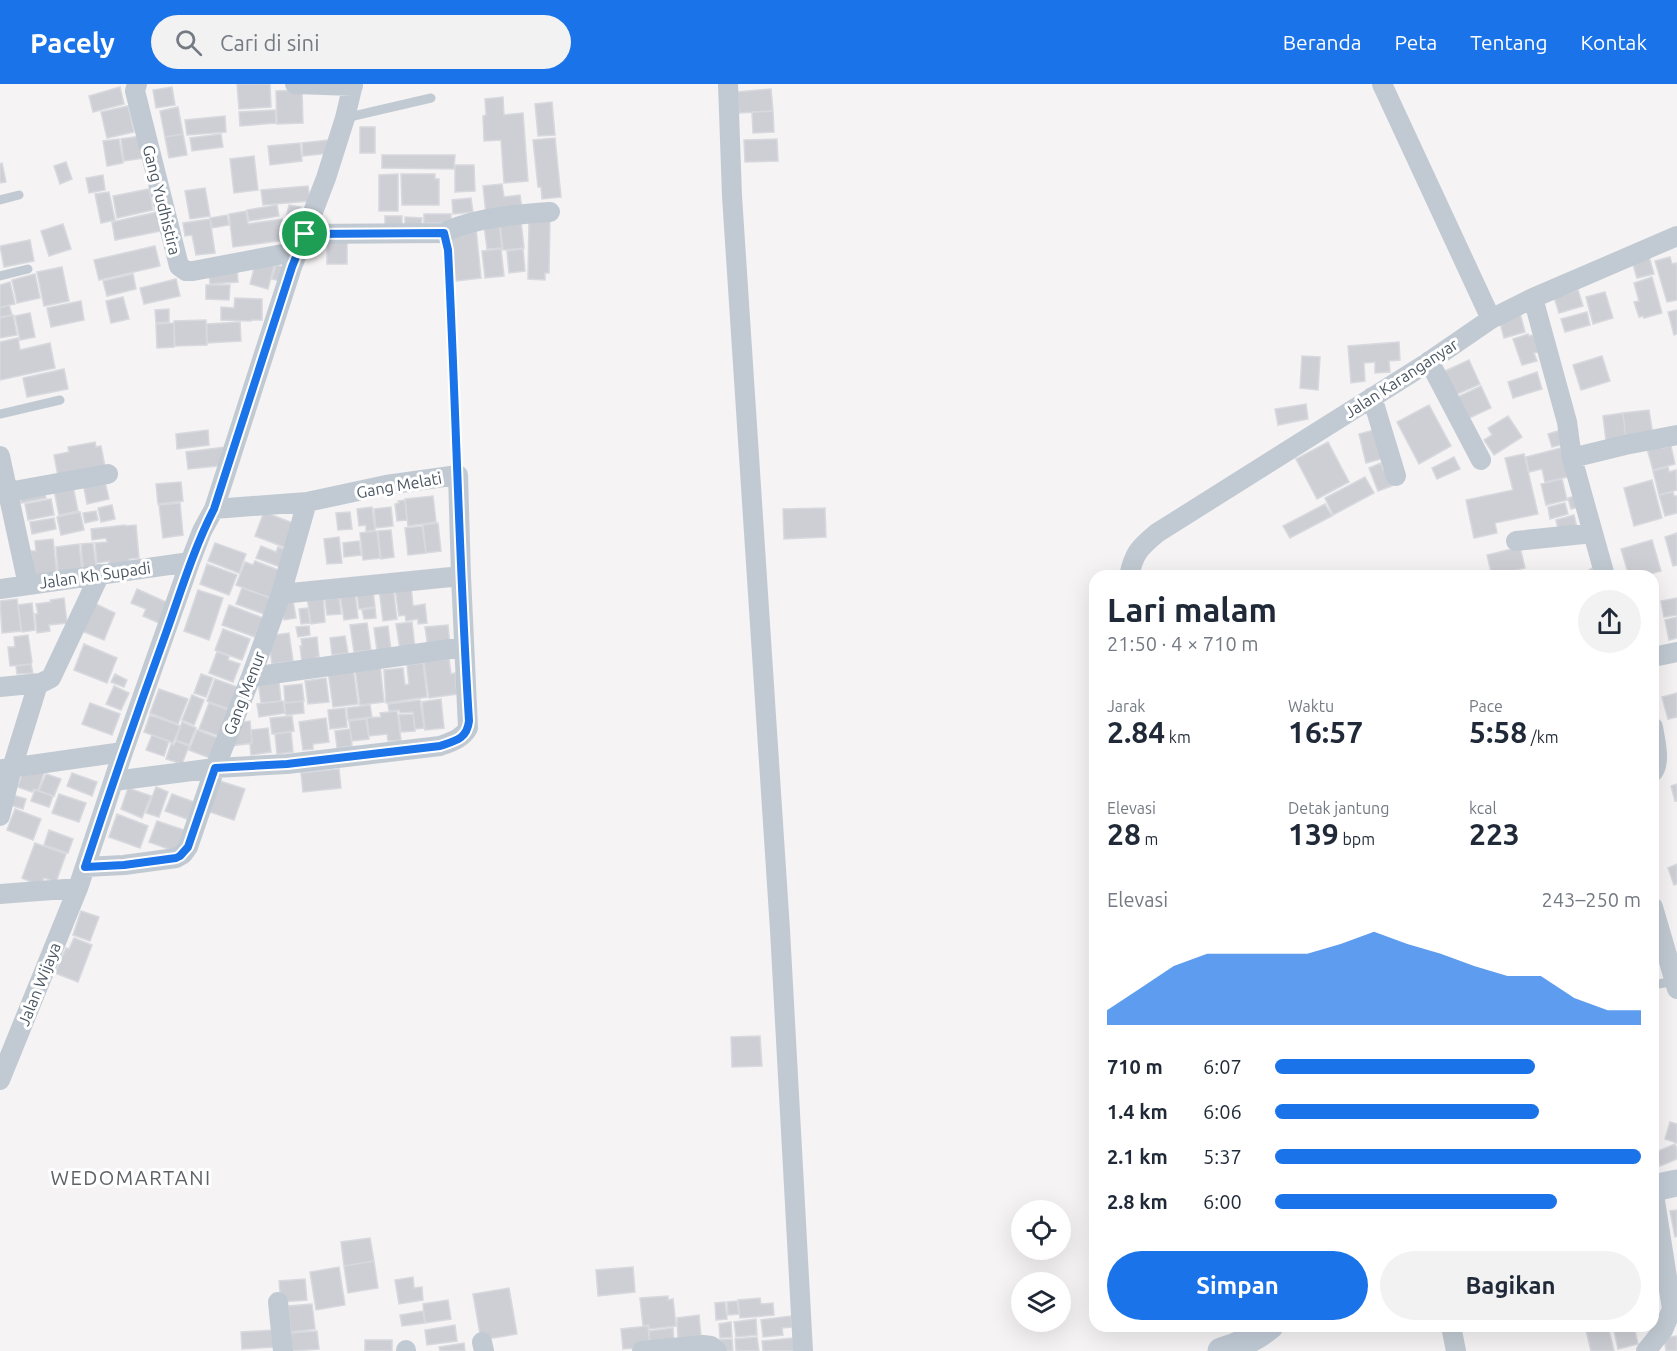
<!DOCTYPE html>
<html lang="id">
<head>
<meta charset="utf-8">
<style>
	:root { --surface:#fff; --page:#f2f2f3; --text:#1f2937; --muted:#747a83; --accent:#1a73e8 }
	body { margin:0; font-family:Ubuntu,sans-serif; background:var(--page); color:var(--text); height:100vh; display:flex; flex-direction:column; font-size:22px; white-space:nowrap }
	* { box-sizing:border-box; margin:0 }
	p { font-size:20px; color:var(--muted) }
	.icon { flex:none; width:33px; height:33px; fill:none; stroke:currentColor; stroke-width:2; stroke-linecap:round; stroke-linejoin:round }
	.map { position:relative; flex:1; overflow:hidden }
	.drawer { position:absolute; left:1089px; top:486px; width:570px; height:762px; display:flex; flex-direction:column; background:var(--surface); border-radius:18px; box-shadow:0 6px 24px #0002 }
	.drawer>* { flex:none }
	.controls { position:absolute; left:1011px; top:1116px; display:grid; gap:12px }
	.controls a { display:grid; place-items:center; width:60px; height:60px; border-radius:50%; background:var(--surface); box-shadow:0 6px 24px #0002; font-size:30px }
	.pin { position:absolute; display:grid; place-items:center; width:51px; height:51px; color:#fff; margin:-26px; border:3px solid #fff; border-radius:50%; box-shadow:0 2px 6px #0007 }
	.round { display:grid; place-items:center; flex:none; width:63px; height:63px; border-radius:32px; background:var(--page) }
	.headline { display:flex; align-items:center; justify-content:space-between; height:102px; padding:0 18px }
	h1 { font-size:33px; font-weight:700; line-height:45px }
	.stats { display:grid; grid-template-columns:repeat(3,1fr); gap:9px; height:102px; padding:6px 18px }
	.stats div { display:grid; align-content:center }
	.stats b { font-size:30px; font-weight:700 }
	.stats small { font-size:16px; font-weight:400 }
	.stats p { font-size:16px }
	.chart { height:168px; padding:12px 18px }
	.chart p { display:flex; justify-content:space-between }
	.chart svg { width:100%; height:108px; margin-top:6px; fill:var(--accent); opacity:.7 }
	.primary-button { display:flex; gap:12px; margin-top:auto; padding:12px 18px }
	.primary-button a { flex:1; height:69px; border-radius:36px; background:var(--accent); color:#fff; font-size:24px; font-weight:700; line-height:69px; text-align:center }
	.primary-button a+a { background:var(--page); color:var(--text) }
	ul { padding:0 18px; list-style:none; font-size:20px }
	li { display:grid; grid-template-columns:96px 72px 1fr; align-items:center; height:45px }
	li i { height:15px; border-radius:8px; background:var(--accent) }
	header { display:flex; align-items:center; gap:36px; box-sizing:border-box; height:84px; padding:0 30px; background:var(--accent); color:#fff }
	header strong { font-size:28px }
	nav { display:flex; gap:33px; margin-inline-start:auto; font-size:21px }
	.search { width:420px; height:54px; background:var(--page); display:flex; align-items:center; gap:15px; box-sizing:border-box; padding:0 21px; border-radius:33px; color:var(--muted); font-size:22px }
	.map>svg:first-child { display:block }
</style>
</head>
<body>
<header>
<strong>Pacely</strong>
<div class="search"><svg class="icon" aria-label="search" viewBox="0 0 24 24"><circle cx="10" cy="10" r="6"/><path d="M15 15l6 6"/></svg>Cari di sini</div>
<nav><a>Beranda</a><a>Peta</a><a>Tentang</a><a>Kontak</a></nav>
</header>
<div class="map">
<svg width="1677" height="1267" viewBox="0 0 1677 1267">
	<rect width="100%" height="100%" fill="#f5f3f3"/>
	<path fill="#cdcfd5" stroke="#d7d9de" stroke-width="1.5" d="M237,0H270L271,23L239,25Z
		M120,3L124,20L93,28L89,12Z
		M172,3L175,21L156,24L153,6Z
		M771,5L773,27L739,29L737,8Z
		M302,6L303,39L277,40L276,7Z
		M503,13L504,31L523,29L528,97L504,99L501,56L484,57L483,32L486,31L485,15Z
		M552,18L555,51L538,52L535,20Z
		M128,22L134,48L107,54L101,28Z
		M178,23L183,50L165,53L160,27Z
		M275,26L276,39L240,42L239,28Z
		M773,27L774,48L753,49L752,28Z
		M225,32L226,48L187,51L185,36Z
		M360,43H375V69H360Z
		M183,50L187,71L169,74L165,53Z
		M221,50L223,63L192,67L190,54Z
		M141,52L144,74L124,77L121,55Z
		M555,54L561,113L542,115L541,103H538L533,56Z
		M119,55L123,79L107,82L103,57Z
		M777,55L778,77L745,78L744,56Z
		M328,56L330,69L303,72L302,59Z
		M300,59L302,77L270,81L268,62Z
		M382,71H455L454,85L382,84Z
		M254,72L258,106L234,109L230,75Z
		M66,78L72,95L60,100L54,82Z
		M2,79L6,98L0,99V80Z
		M455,81H474L475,107L455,108Z
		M398,90V127H379V91Z
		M401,90H435V95H439V121H402Z
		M103,91L105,106L89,109L86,94Z
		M502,100L504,113L520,111L522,124L486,130L483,102Z
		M308,102L310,117L263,121L261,106Z
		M205,104L210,132L190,135L185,107Z
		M149,105L153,126L117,134L113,112Z
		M109,108L115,136L101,139L95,110Z
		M471,114L473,128L453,130L452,116Z
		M277,121L279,132L249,137L247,126Z
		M289,121L301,123L298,136L286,134Z
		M162,127L166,146L115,156L112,138Z
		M246,127L248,140L282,135L285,156L233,163L229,130Z
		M424,130H451V139H424Z
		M227,131L229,141L212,144L210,134Z
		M385,132H402V142H385Z
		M405,133L422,134L421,142H405Z
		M529,133H550L549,189H545V196L528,195Z
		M210,135L215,169L196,171L192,151L185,152L183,139Z
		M521,137L524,164L503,166L500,140Z
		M499,139L502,164L487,165L484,141Z
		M63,140L71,165L49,172L41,147Z
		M476,144L481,194L456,197L450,146Z
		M30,156L34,177L4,183L0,162Z
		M327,156H347V180H327Z
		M155,162L160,182L99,196L94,176Z
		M501,165L504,192L485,194L482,167Z
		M523,165L525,187L509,189L507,167Z
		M1648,169L1654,190L1637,194L1631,174Z
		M1670,173L1672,180L1676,179L1677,182V216L1667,218L1655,177Z
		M256,177L274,182L268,205L250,200Z
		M276,181L288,184L285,198L272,195Z
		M62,183L69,217L44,222L37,188Z
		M237,185L238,198L210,200L209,187Z
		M35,190L40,214L17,219L12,196Z
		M133,190L136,205L107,212L103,197Z
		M1652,193L1662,229L1644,234L1643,232L1639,233L1634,218L1639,217L1634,199Z
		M176,195L180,212L144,220L140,204Z
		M10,198L15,220L0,223V201Z
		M206,201H230L229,216L206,215Z
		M1578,206L1583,222L1559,229L1554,213Z
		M1605,208L1613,234L1593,240L1586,213Z
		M123,213L129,235L111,239L106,217Z
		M235,214L262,215V236H251V237L221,236V223L234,224Z
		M81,217L84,236L51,243L47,224Z
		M9,221L12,231L0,233V224Z
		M169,225V238L156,239L155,226Z
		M1677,226V250L1674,251L1668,228Z
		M1587,228L1590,241L1565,248L1561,235Z
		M30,229L35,253L20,256L15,232Z
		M1520,229L1525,248L1504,254L1499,235Z
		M13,231L17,251L0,254V234Z
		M206,236L207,261L175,262L174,237Z
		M240,238L241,257L207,259V240Z
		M174,239V263L157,264L156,240Z
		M1528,250L1529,252L1533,251L1539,268L1534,269L1537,277L1522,281L1513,255Z
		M18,254L20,266L50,259L55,284L0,296V258Z
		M1399,258L1400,276L1389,277L1390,288L1375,289V278L1364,279L1365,297L1351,299L1348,262Z
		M1302,272L1320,273L1318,306L1300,304Z
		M1602,272L1610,297L1581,306L1573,281Z
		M1469,276L1480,300L1453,312L1443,288Z
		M64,285L68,305L27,313L23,294Z
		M1537,288L1542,305L1513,314L1508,298Z
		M1481,302L1491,324L1465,336L1455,314Z
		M1306,320L1308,335L1278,341L1275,325Z
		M1429,321L1451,362L1419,380L1397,338Z
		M1649,326L1653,351L1626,355L1623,329Z
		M1623,329L1626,355L1606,357L1603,332Z
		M1508,332L1522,353L1494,371L1484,356L1492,351L1488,344Z
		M1381,344V375L1366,379L1359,350Z
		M1564,345L1568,359L1552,363L1548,350Z
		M208,346L209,361L177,365L176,350Z
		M95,358L96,363L101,362L105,383L58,392L54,371L69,368L68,363Z
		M1328,358L1349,398L1317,415L1296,375Z
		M1662,358L1663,364L1671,362L1675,380L1653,386L1646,361Z
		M225,363L227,381L188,385L186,368Z
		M1565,363L1572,392L1545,398L1542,385L1529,388L1526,373Z
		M1524,370L1538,430L1495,439L1497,449L1474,454L1466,416L1513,406L1505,374Z
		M1454,373L1460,385L1437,395L1432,384Z
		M1381,379L1383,386L1391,383L1397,400L1378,407L1369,384Z
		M1668,383L1669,388L1676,386L1677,406L1659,411L1653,387Z
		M1365,393L1374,409L1333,431L1325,414Z
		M104,394L109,415L87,420L83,399Z
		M1562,395L1567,416L1546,421L1541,400Z
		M1652,396L1662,434L1634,442L1624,404Z
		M181,398L183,417L158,420L156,400Z
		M73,402L78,427L59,431L54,406Z
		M43,405L46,414L21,419L20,409Z
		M1673,408L1674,412H1677V429L1665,432L1659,411Z
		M1579,411L1582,422L1571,425L1568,414Z
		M433,412L436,438L408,442L405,415Z
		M51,415L54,431L28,436L25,420Z
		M405,416L407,436L397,437L395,420L399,419L398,417Z
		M180,419L183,451L163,454L159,421Z
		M1565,419L1568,430L1550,435L1548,423Z
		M1325,420L1332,432L1290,454L1283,442Z
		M112,421L115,435L101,438L98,424Z
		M372,423L375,446L366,447V441L359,442L357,425Z
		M391,423L393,442L376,444L374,425Z
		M825,424L826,453L784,455L783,425Z
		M96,427L98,436L85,439L83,429Z
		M80,428L84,446L61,451L57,433Z
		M264,428L298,441L289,465L255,452Z
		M350,428L352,445L338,446L336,429Z
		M1574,431L1577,444L1559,449L1556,436Z
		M54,434L56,445L32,450L30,438Z
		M438,439L441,467L426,469L423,441Z
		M125,441V442L136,441L139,474L129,475L130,485L109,487V477L97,479L95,459L107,458L106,454L92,456L91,445Z
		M422,442L426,469L408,471L405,444Z
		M391,446L394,473L381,475L378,447Z
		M377,447L380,474L363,476L360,449Z
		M1677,449V481L1673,482L1665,453Z
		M339,453L342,479L327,480L324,455Z
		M53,455L57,492L34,491L31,467H36L35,457Z
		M1652,456L1661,487L1643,492H1629L1621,465Z
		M359,457L361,471L344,473L343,459Z
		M93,459L96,483L83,484L81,460Z
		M215,459L246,470L239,489L208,477Z
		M79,460L82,486L58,489L56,463Z
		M261,462L276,468L278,463L289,467L283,484L256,474Z
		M1520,463L1525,484L1492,492L1487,471Z
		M255,477L281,487L271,514L236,501L245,478L253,481Z
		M207,480L237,491L229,511L200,500Z
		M1592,484L1597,492H1580Z
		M411,502L413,522L425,520L427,539L418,540V535L406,537L405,531L399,532L395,504Z
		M393,503L397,535L383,537L379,505Z
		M242,504L270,514L264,530L236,520Z
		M137,505L168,519L159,539L143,532L146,525L131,519Z
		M198,506L223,514L209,556L184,547Z
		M373,507L375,523L359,525L357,509Z
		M355,509L358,534L344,536L340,510Z
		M323,511L325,538L311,540L307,513Z
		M64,514L67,539L49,541L50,547L37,549L35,530H38L36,520L51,518L50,516Z
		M339,514L341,530L327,531L325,515Z
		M1677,514V531L1664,533L1661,517Z
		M17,515L21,547L2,549L0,517Z
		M293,517L296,534L284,536L282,519Z
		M32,519L35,546L22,548L18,521Z
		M94,519L115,529L104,556L82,547Z
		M229,521L263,534L255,553L222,541Z
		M308,524L310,539L301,540L299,525Z
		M375,524L376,534L364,535L362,526Z
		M1677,533V554L1669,556L1665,536Z
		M412,538L415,564L400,566L396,540Z
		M367,539L371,566L354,568L350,541Z
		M448,541L450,562L428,564L425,543Z
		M309,542L310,551L298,553L296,543Z
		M388,542L391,566L377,567L374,544Z
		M223,545L250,555L242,576L215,566Z
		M289,549L293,577L272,580L268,552Z
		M28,551L32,578L31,580L10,582L8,563H15L14,553Z
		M345,552L348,569L332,571L330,554Z
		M317,553L319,573H316L317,577L302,579L300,562H302L301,555Z
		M84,560L117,574L107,599L74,586Z
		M217,568L229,572L228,576L240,580L233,598L209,589Z
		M449,575L451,590L455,589L457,610L429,614L424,578Z
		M423,579L427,613L386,619L384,586L403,584L405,601L409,600L407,581Z
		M31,580L33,589L17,590L16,582Z
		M380,581L384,618L360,621L355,584Z
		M353,584L358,620L333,623L328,587Z
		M115,590L127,596L124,603L111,598Z
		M201,590L213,594L206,613L194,609Z
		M326,594L329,618L308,620L305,597Z
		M215,595L237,603L229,625L207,617Z
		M258,596L279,598L281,617L261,619Z
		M302,600L304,617L285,619L284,602Z
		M114,602L129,609L121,626L106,620Z
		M159,605L188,615L178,640L150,629Z
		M1677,609V633L1668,635L1662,613Z
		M192,611L204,616L194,641L182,636Z
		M441,615L444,644L425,646L422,618Z
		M420,616L424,644L415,645L413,628L400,629L399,626L389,627L388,620Z
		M283,617L285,629L259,633L257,620Z
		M303,617L304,629L286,631L284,619Z
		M90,619L120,630L112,651L82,640Z
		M209,619L231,627L222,653L199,645Z
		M370,621L372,633L348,636L347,624Z
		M345,624L347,643L330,645L328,626Z
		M397,627L401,656L388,657L387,650L369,652L367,634L381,633L380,629Z
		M413,630L415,647L401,648L399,631Z
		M150,631L180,642L173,659L144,648Z
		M292,632L294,647L272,650L270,634Z
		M326,634L329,658L313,660V665L303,666L299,638Z
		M366,635L369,655L352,657L349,637Z
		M250,637L252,659L231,662L237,639Z
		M182,638L196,644L189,661L176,656Z
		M268,644L271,668L251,671L250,660L252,659L251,646Z
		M350,645L352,662L337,664L335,647Z
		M197,646L218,654L210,674L189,666Z
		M291,648L293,668L277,670L275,650Z
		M152,651L169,657L164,672L146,666Z
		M176,657L189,662L182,680L166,675L171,660L174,661Z
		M25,682L44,689L38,706L34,705L32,708L18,703Z
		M339,685L341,704L303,708L301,689Z
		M72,689L97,698L92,712L67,702Z
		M46,690L61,695L54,712L39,707Z
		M217,696L245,705L234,736L207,727Z
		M1677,700V717H1675L1671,702Z
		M156,703L168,708L159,733L146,729Z
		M128,704L151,712L142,734L121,725Z
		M35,706L53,712L49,723L31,717Z
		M59,710L86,719L79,738L52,729Z
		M172,710L194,718L187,735L165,727Z
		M13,711L26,715L23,725L10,721Z
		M15,725L41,735L33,756L7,746Z
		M117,730L148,742L140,764L109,753Z
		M157,737L184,746L177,768L149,758Z
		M49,746L73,755L68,769L44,761Z
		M35,759L66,770L56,798L44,794L41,802L22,794Z
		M1677,780V800L1674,801L1668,784Z
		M81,827L99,833L90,857L73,851Z
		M74,854L92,861L78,898L55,889L66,864L69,865Z
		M760,952L762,982L732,983L731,953Z
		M1670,1038L1677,1040V1059L1665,1055Z
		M1675,1060L1677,1065V1075L1660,1082L1654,1069Z
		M1677,1126V1152L1675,1153L1670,1127Z
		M370,1154L374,1177L344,1182L341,1158Z
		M374,1177L378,1204L348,1209L344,1182Z
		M339,1183L345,1221L316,1226L310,1188Z
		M633,1183L635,1208L598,1212L596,1186Z
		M413,1193L414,1204L422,1203L423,1216L399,1220L395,1196Z
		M305,1195L307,1216L281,1218L279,1197Z
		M509,1204L517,1250L481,1256L473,1210Z
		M668,1212V1216L673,1215L676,1242L649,1245V1241L643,1242L640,1214Z
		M760,1214L761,1220L773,1219L774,1231L740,1234L738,1216Z
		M1653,1215H1655L1658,1231L1653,1232Z
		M448,1216L451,1235L425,1239L423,1220Z
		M737,1217L739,1230L728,1231L727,1218Z
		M725,1218L727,1235L716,1236L715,1219Z
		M312,1220L315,1245L291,1248L288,1222Z
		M423,1227L425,1239L402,1242L400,1231Z
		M699,1231L701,1252L678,1255L677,1234Z
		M791,1232L792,1243L782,1244L783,1251L763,1253L761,1236Z
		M756,1235L757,1251L736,1253L734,1238Z
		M731,1238L732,1253L720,1254L719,1240Z
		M455,1241L457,1257L427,1261L425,1246Z
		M648,1242L650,1263L623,1265L621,1245Z
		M1585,1242H1608L1614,1267H1591Z
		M1613,1242H1634L1638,1260L1618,1265Z
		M673,1244L674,1260L650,1262L649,1247Z
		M274,1246L275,1263L242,1265L241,1248Z
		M317,1247L319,1265L292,1267L291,1249Z
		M1677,1252V1267H1666L1664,1254Z
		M757,1253L759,1267H736L735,1255Z
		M793,1254L794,1267H763L762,1257Z
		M732,1255L733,1267H720L719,1256Z
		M365,1256H392V1267H365Z
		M464,1259L465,1267H440L439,1263Z"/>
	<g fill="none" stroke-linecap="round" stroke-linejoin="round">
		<path stroke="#7ad0a6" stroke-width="3" stroke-dasharray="4.5 3" stroke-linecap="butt" d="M448,165L458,374"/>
		<path stroke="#c1cad2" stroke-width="9" d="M345,34L431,14
			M0,116L19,111
			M0,192L28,185
			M0,330L60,316
			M1653,901L1675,897"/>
		<path stroke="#c1cad2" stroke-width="20" d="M137,0L135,7L179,182L186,187H193L299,167
			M295,0L353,2
			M728,0L732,112L780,846L803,1267
			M1382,0L1491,235
			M305,150L444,149C471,134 519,130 550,128
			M1533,214L1567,338L1572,374L1625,361L1677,351
			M1429,277L1481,376
			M1372,313L1396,392
			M0,372L28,501
			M1572,374L1605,492
			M8,408L108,390
			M1516,457L1593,449
			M1129,492C1134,469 1139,464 1157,449L1424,281L1491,235L1533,214L1677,152
			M0,505L190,478
			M281,510L461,492
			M1653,573L1677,568
			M251,593L464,563
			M0,603L41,599L51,594L100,490
			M1653,643C1655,656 1661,678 1653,688
			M3,685L123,668
			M114,697L215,684L287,680L440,662C451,658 462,655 468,644L461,492L458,391L386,401L307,418L214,425
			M0,732L12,684L38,600
			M85,783L124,781L176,774L183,770L188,763L215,684L251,593L281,510L307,418
			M0,810L78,804
			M1653,823L1677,905
			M0,996L78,804L123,668L190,478L202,447L214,425L292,183L326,94L345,34L353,0
			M278,1218L283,1267
			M1451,1242L1456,1267
			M482,1258L484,1267
			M406,1266V1267
			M642,1267L703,1261L711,1262L717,1267
			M1646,1267L1663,1246L1672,1225L1653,1104"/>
		<path stroke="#c1cbd6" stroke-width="27" d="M1653,1104L1677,1099
			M1221,1267C1239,1262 1255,1254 1270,1242"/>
	</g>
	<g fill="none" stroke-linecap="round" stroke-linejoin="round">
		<defs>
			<path id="route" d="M444,149L448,166C456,323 459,480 469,637C467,655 455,657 440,662L287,680L215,684L188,763L180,772L176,774L124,781L85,783C111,704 138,626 166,549C181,507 194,464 214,425L292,183L305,150Z"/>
		</defs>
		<use href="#route" stroke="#fff" stroke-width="12"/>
		<use href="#route" stroke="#1a73e8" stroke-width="8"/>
	</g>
	<g text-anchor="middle" stroke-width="6" stroke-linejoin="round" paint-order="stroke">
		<g font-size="16" fill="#4a5661" stroke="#fff">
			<text transform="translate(162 116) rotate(76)" y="6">Gang Yudhistira</text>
			<text transform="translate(1401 294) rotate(-33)" y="6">Jalan Karanganyar</text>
			<text transform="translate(399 401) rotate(-10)" y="6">Gang Melati</text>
			<text transform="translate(95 491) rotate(-8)" y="6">Jalan Kh Supadi</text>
			<text transform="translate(244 609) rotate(-69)" y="6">Gang Menur</text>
			<text transform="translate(39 900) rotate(-68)" y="6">Jalan Wijaya</text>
		</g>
		<g font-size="20" letter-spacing="1.5" fill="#5f6368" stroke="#fff">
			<text x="131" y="1101">WEDOMARTANI</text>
		</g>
	</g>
</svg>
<div class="controls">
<a><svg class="icon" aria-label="locate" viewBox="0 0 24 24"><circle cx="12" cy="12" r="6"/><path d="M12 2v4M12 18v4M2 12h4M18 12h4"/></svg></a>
<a><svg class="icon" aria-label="layers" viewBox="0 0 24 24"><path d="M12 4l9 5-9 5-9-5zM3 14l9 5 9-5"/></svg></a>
</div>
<div class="pin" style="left:305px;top:150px;background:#1e9e55"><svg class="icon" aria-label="arrive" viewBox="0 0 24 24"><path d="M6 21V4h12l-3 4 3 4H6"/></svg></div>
<section class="drawer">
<div class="headline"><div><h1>Lari malam</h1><p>21:50 · 4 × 710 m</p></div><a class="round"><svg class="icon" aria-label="share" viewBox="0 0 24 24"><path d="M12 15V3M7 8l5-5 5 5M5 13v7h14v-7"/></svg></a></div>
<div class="stats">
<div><p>Jarak</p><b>2.84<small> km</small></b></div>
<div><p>Waktu</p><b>16:57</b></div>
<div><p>Pace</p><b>5:58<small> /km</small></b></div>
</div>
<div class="stats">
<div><p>Elevasi</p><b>28<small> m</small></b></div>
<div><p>Detak jantung</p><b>139<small> bpm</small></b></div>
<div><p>kcal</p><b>223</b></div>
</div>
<div class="chart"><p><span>Elevasi</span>243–250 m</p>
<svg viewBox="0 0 160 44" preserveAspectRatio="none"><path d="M0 44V38L10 29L20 20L30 15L40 15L50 15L60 15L70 11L80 6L90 11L100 15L110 20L120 24L130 24L140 33L150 38L160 38V44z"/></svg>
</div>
<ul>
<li><b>710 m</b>6:07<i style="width:71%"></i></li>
<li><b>1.4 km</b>6:06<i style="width:72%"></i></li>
<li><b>2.1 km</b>5:37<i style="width:100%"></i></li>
<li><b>2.8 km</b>6:00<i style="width:77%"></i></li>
</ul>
<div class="primary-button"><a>Simpan</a><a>Bagikan</a></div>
</section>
</div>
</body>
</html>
